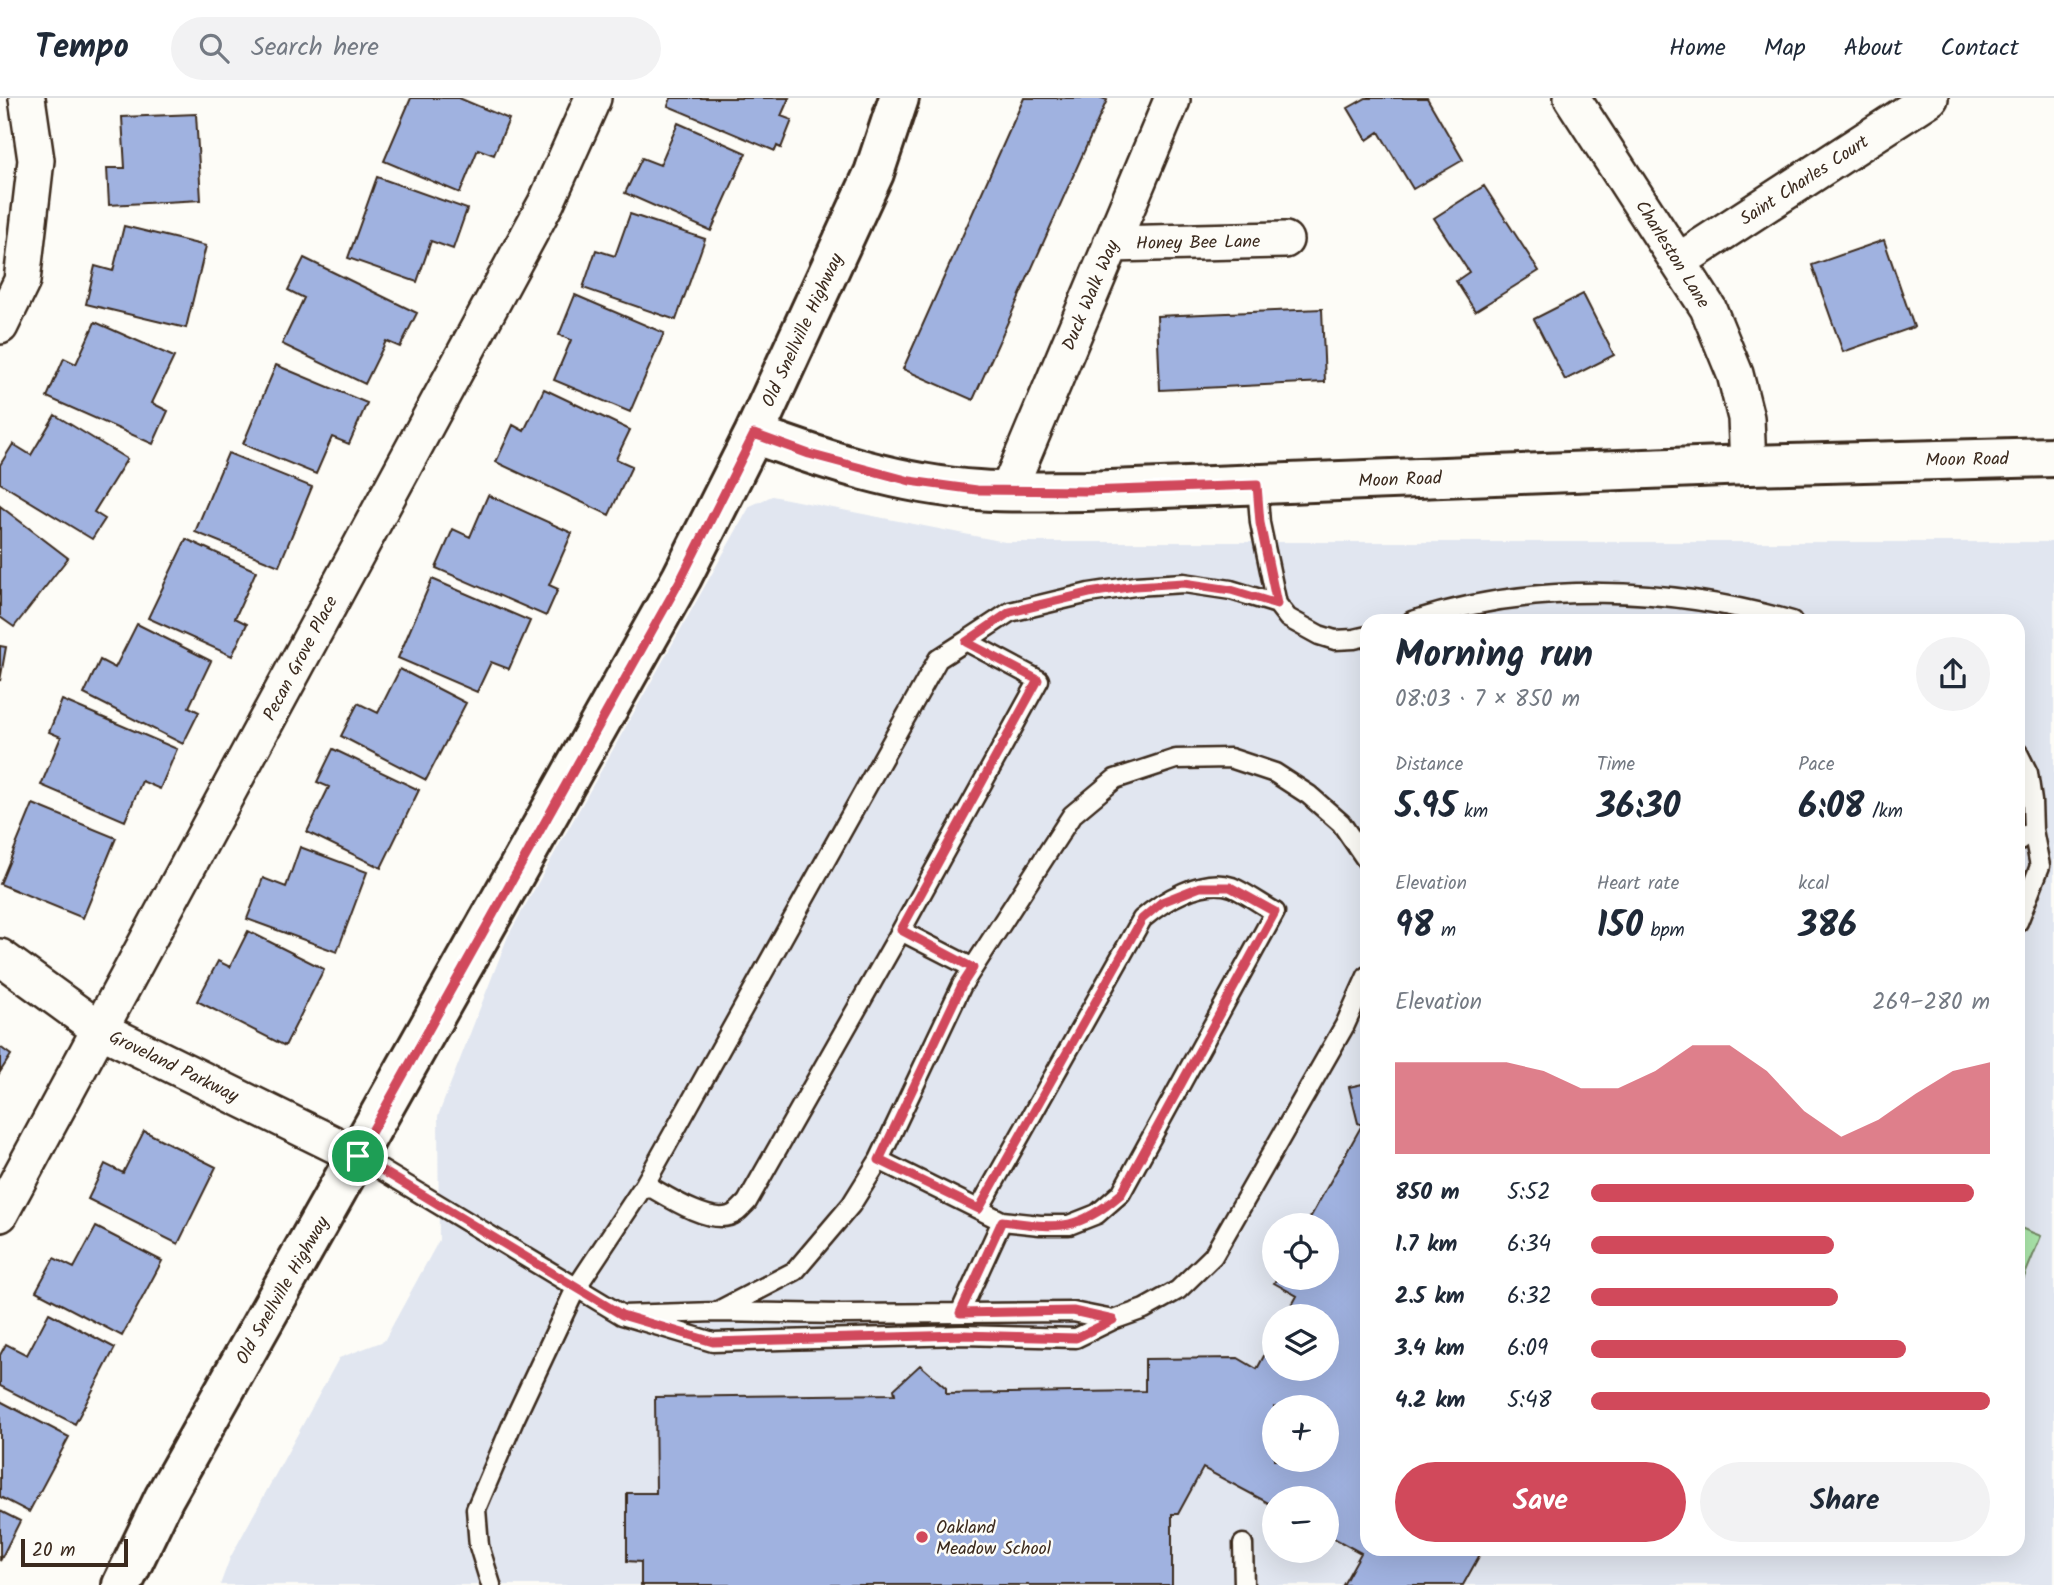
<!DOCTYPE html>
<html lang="en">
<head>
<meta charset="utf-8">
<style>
	:root { --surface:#fff; --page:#f2f2f3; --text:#1f2937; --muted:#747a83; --line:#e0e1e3; --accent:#d1495b }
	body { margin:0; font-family:Kalam,sans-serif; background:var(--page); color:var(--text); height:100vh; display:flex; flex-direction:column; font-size:26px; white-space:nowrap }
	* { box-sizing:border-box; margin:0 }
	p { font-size:23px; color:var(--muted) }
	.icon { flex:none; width:38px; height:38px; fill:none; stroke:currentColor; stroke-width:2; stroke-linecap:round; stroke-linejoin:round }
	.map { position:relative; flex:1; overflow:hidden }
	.drawer { position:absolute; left:1360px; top:516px; width:665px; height:942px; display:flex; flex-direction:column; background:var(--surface); border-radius:21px; box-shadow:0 7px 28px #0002 }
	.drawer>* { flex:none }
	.buttons { position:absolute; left:1262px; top:1115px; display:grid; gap:14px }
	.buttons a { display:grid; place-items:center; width:77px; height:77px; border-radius:50%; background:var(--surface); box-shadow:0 7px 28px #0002; font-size:35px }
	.scale { position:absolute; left:21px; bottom:18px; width:107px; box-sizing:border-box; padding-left:7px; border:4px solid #3b2a1e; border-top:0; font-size:19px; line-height:24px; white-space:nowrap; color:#3b2a1e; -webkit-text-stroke:5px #fdfcf7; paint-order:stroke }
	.pin { position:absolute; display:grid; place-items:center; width:60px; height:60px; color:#fff; margin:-30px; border:4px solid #fff; border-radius:50%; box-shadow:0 2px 7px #0007 }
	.round { display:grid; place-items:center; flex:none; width:74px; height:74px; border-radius:37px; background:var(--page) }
	.headline { display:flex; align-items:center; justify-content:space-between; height:119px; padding:0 35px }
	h1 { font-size:38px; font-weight:800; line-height:52px }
	.metrics { display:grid; grid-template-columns:repeat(3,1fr); gap:10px; height:119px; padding:7px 35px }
	.metrics div { display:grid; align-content:center }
	.metrics b { font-size:35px; font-weight:800 }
	.metrics small { font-size:19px; font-weight:400 }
	.metrics p { font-size:19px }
	.chart { height:196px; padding:14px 35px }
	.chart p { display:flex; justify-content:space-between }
	.chart svg { width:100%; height:126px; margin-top:7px; fill:var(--accent); opacity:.7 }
	.action { display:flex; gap:14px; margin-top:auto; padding:14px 35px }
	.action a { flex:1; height:80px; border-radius:42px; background:var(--accent); color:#fff; font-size:28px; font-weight:800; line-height:80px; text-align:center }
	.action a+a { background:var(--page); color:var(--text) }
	ul { padding:0 35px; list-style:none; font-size:23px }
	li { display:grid; grid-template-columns:112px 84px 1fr; align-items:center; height:52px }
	li i { height:18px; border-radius:9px; background:var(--accent) }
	header { display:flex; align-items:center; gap:42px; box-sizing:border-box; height:98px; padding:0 35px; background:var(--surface); border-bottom:2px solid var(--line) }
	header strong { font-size:33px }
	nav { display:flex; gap:38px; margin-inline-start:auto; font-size:24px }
	.search { width:490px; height:63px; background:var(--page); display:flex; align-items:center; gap:18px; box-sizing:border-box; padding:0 24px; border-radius:38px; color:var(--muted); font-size:26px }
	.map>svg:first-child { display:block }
</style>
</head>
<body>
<header>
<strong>Tempo</strong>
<div class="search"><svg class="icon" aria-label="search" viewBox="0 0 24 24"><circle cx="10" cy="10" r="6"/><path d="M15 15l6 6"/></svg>Search here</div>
<nav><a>Home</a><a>Map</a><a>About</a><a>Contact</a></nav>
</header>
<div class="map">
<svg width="2054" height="1487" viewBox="0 0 2054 1487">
	<rect width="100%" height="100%" fill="#fdfcf7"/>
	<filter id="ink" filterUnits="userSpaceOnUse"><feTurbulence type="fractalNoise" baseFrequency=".0143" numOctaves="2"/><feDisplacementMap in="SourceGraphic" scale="14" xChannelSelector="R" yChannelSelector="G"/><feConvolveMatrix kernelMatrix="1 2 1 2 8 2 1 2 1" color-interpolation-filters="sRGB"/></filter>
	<g filter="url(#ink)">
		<path fill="#e1e6f0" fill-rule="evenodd" d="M772,398L1005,444H2054V1487H220L230,1460L339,1260L384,1243L439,1142L438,1018L508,838L750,408ZM1367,523H2018V1451H1367ZM1274,1127H1326V1180H1274ZM1274,1218H1326V1270H1274ZM1274,1309H1326V1362H1274ZM1274,1400H1326V1452H1274Z"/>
		<path fill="#aae5aa" stroke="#728864" stroke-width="2" d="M2018,1129L2041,1138L2018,1194Z"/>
		<path fill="#a0b2e0" stroke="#3b2a1e" stroke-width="2" fill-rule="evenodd" d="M411,0H459L509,21L494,57L478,51L460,95L384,63Z
			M671,0H789L781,18L792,22L781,50L777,48L775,53L668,8Z
			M1024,0H1102L1107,2L973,302L903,271Z
			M1366,0H1427L1463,62L1413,91L1379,34L1367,42L1348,10Z
			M196,16L201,102L109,107L107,70H125L122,19Z
			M678,25L746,55L711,133L625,95L642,60L660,67Z
			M377,79L467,111L453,151L431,143L417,184L348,160Z
			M1484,88L1539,173L1475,213L1456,183L1469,174L1434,120Z
			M630,116L705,141L676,222L583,190L596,152L615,158Z
			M124,128L206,148L186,230L86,206L95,168L113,173Z
			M1884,142L1914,229L1843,254L1812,167Z
			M304,160L417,215L400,249L386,243L365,286L282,246L304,200L288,192Z
			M1583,196L1614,257L1565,282L1534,221Z
			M575,197L664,235L630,314L554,282L571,242L559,237Z
			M1322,211L1325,284L1160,292L1157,218Z
			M95,224L174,259L152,305L168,313L153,346L47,299L64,260L76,266Z
			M276,267L367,305L349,346L332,339L316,376L243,346Z
			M544,291L630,332L616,361L632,368L609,417L496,364L513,327L524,333Z
			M55,317L127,361L94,414L105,421L92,441L0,385V367L13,346L31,357Z
			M228,355L312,389L279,468L195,434Z
			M488,397L572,435L549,487L558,491L546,518L436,470L453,431L470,439Z
			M0,408L68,460L14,529L0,519Z
			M186,441L256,473L235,520L247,526L232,558L148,520Z
			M432,481L530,523L509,571L491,564L477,594L398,560Z
			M137,526L211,563L189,609L199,614L183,646L84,596L100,562L115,570Z
			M0,548L6,549L0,583Z
			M400,571L466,605L426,682L341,638L358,605L378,615Z
			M62,602L177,651L160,691L142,683L125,723L41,687L61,639L49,634Z
			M333,651L419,692L381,770L307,734L329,689L317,684Z
			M33,706L116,740L83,820L0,786Z
			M300,749L367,774L337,854L247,821L263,780L286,789Z
			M248,833L324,871L285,948L197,903L218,863L230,869Z
			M0,949L11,957L0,974Z
			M1367,985V1451H1483L1463,1487H1343L1361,1455L1326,1436V1400H1274V1408L1203,1370L1178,1416H1172V1487H641V1464L627,1463V1395H656L655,1299L895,1296L894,1291L920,1267L946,1290V1296L1145,1293V1261L1238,1260L1257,1271L1274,1239V1270H1326V1218H1286L1297,1198L1274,1185L1277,1180H1326V1127H1306L1362,1027L1358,1025L1349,989ZM1274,1309H1326V1362H1274Z
			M144,1033L216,1069L178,1146L88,1101L105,1066L123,1075Z
			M96,1129L162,1163L122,1238L36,1193L54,1160L74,1170Z
			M49,1215L115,1250L75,1326L0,1288V1257L6,1246L27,1257Z
			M0,1303L69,1339L29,1414L0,1399Z
			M0,1413L20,1423L0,1463Z"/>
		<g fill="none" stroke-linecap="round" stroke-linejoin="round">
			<defs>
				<path id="lane" d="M1257,387L1260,425L1277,506L1288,520L1319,537L1335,542L1354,541L1367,538
					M1412,523C1535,483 1669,488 1792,523
					M966,543L1010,514L1089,495L1135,488L1184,485L1231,492L1277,506
					M2018,655L2028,675L2032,703L2033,732L2040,768L2018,824
					M2018,743L2033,732
					M901,833L973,870
					M358,1058L622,1217L716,1214L842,1216L1073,1214L1113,1222
					M879,1062L1002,1123L1040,1127H1069L1097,1116L1121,1095L1275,814C1261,806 1246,795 1232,789C1202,779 1163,803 1142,821L979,1111
					M716,1214L795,1173L851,1107L879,1062L962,887L1072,717L1115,681L1176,661L1230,660L1275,675L1309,697L1341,725L1367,763
					M960,1215L1002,1123
					M622,1217L713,1244L962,1237L1076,1240L1113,1222L1144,1211L1178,1192L1213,1158L1345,927L1367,878
					M1243,1446L1244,1487
					M491,1487L479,1448L476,1411L514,1322L576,1190L645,1086L938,561L966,543L1039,582L901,833L747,1104C741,1110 737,1116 729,1118C706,1125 665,1097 645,1086"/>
				<path id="street" d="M1572,0L1708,210L1735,276L1746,320L1748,367
					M1111,146L1285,142
					M1679,163L1930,0
					M0,228L22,183L36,62L27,0
					M1008,393L1172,2
					M0,859L99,931L358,1058
					M0,1116L546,105L593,0"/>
				<path id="secondary" d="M754,336C825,362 901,387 978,392C1013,395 1050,393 1086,393L1748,367L2054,359
					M122,1487L164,1400L682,479L754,336L874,75L899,0"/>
			</defs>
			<use href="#lane" stroke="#3b2a1e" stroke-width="23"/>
			<use href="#street" stroke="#3b2a1e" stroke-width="40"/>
			<use href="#secondary" stroke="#3b2a1e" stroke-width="44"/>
			<use href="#lane" stroke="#fdfcf7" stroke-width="18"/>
			<use href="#street" stroke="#fdfcf7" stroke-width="35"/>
			<use href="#secondary" stroke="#fdfcf7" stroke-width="38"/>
		</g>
	</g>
	<g fill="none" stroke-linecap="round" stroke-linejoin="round" filter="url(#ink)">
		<defs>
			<path id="route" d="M754,336L809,356L910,383L977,392L1086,393L1257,387L1260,425L1277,506L1231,492L1184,485L1135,488L1089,495L1010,514L966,544L1038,582L901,832L973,870L962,887L879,1062L979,1111L1142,821L1162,804L1200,789H1230L1275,814L1121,1096C1075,1135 1059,1130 1002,1123L960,1215L1073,1213L1113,1222L1076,1240L962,1237L713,1244L622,1217L358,1058L682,479Z"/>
		</defs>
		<use href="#route" stroke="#fff" stroke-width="14"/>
		<use href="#route" stroke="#d1495b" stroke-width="9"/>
	</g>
	<circle fill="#d1495b" stroke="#fdfcf7" stroke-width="2.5" cx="922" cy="1439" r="7"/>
	<g text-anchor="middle" stroke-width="5" stroke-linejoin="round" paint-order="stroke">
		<g font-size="18" fill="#3b2a1e" stroke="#fdfcf7">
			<text transform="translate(1804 82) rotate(-33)" y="6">Saint Charles Court</text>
			<text transform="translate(1198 144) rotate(-1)" y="6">Honey Bee Lane</text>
			<text transform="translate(1673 156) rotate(58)" y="6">Charleston Lane</text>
			<text transform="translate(1090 197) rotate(-67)" y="6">Duck Walk Way</text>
			<text transform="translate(802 232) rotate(-65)" y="6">Old Snellville Highway</text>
			<text transform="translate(1967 361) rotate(-1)" y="6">Moon Road</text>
			<text transform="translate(1400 381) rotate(-2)" y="6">Moon Road</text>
			<text transform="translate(300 560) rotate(-62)" y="6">Pecan Grove Place</text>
			<text transform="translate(174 968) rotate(26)" y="6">Groveland Parkway</text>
			<text transform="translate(282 1192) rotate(-60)" y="6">Old Snellville Highway</text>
		</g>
		<g font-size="18" fill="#3b2a1e" stroke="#fdfcf7" text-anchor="start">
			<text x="936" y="1435">Oakland<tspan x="936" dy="21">Meadow School</tspan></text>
		</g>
	</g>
</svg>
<div class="buttons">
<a><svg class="icon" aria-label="locate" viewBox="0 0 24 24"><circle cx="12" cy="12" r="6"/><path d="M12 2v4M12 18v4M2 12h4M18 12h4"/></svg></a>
<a><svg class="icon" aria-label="layers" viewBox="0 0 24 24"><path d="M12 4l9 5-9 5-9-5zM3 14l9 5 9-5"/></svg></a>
<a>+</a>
<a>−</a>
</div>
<div class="scale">20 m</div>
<div class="pin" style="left:358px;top:1058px;background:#1e9e55"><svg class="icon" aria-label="arrive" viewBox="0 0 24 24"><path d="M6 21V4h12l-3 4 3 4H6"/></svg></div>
<section class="drawer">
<div class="headline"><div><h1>Morning run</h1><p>08:03 · 7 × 850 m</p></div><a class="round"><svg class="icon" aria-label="share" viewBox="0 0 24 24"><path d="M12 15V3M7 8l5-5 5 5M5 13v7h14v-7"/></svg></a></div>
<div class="metrics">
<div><p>Distance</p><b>5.95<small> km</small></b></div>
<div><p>Time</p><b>36:30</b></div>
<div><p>Pace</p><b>6:08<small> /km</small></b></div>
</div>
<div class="metrics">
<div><p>Elevation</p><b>98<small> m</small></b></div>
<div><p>Heart rate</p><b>150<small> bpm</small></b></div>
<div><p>kcal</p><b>386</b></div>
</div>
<div class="chart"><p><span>Elevation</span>269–280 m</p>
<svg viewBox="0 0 160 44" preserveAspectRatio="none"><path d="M0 44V12L10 12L20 12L30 12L40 15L50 21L60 21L70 15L80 6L90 6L100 15L110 29L120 38L130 32L140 23L150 15L160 12V44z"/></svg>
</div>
<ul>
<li><b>850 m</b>5:52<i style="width:96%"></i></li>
<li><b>1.7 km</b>6:34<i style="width:61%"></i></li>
<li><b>2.5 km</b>6:32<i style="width:62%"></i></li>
<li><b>3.4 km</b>6:09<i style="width:79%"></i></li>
<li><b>4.2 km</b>5:48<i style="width:100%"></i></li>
</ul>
<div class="action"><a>Save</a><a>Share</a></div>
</section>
</div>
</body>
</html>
